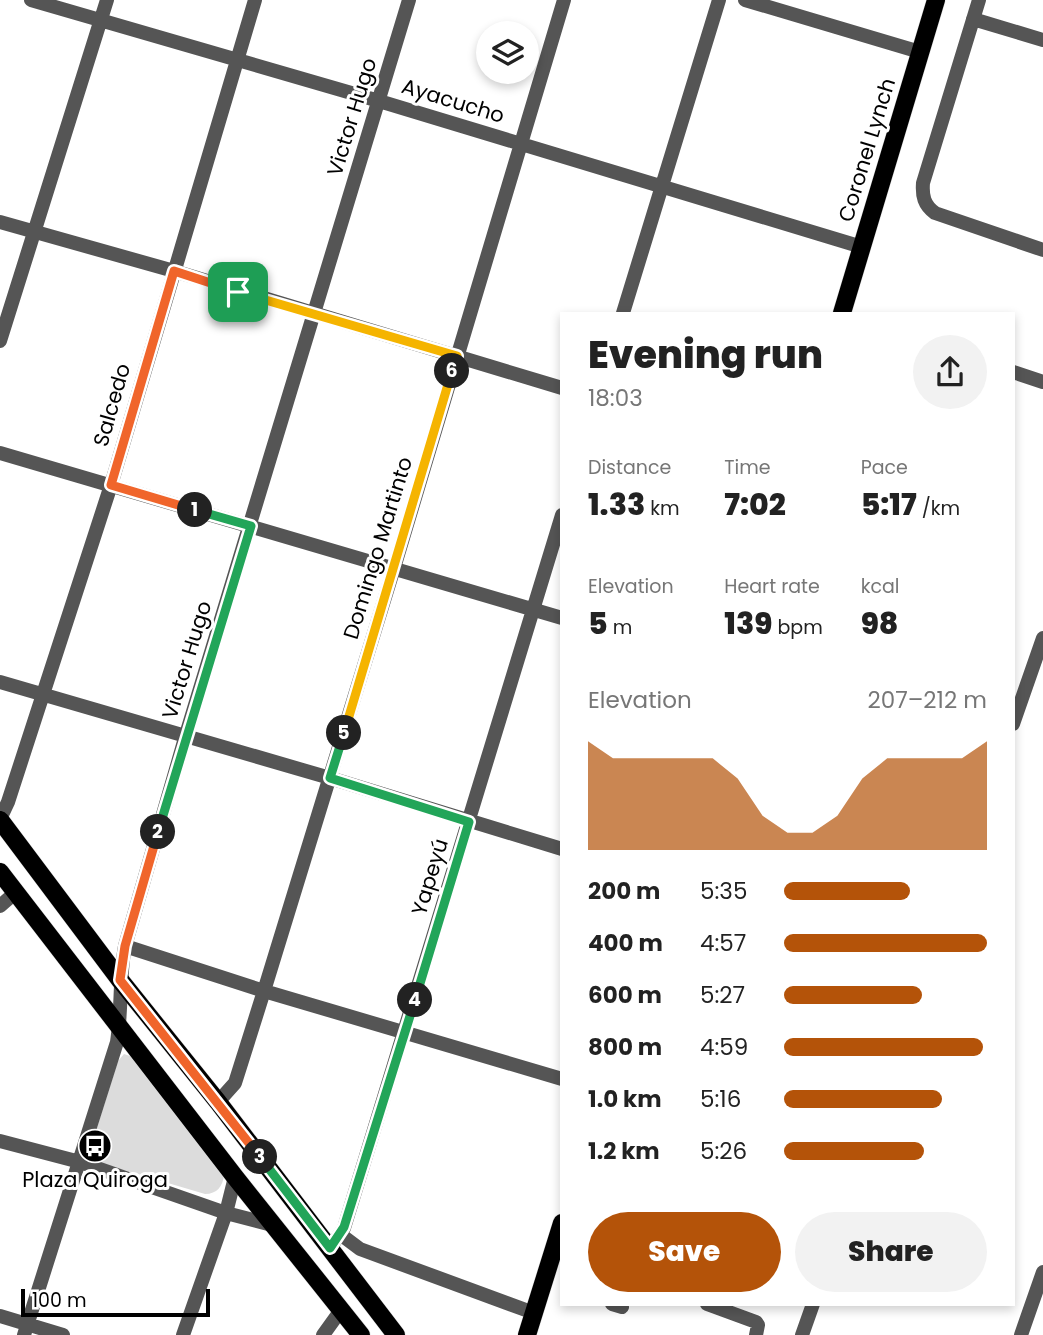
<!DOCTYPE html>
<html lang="en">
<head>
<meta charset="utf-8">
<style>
	:root { --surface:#fff; --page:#f2f2f2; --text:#222; --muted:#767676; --accent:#b45309 }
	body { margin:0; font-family:Poppins,sans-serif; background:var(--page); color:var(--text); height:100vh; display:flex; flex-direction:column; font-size:26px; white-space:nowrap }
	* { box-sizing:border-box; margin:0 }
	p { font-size:23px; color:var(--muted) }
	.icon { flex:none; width:38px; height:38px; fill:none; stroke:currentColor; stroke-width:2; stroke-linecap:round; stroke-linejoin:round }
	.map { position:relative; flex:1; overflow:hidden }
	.details { position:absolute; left:560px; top:312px; width:455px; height:994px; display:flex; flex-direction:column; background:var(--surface); border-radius:0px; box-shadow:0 4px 10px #0003 }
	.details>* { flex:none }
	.buttons { position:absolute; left:476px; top:21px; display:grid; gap:14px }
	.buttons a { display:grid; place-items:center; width:63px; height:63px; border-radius:50%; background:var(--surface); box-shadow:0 4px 10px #0003; font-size:35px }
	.scale { position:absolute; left:21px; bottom:18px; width:189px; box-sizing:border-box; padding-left:7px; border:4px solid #000; border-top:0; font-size:19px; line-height:24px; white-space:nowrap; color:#000; -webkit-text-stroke:5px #fff; paint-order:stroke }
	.pin { position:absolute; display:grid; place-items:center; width:60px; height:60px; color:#fff; margin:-30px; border-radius:14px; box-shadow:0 4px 10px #0006 }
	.km { position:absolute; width:35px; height:35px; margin:-18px; border-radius:50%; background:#222; color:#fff; font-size:19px; line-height:35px; text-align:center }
	.round { display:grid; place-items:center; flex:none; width:74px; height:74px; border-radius:37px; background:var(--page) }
	.overview { display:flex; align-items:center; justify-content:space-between; height:119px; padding:0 28px }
	h1 { font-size:38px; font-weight:800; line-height:52px }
	.figures { display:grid; grid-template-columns:repeat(3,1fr); gap:10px; height:119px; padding:7px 28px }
	.figures div { display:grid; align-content:center }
	.figures b { font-size:30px; font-weight:800 }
	.figures small { font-size:19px; font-weight:400 }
	.figures p { font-size:19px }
	.chart { height:196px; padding:14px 28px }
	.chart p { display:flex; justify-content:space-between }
	.chart svg { width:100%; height:126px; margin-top:7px; fill:var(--accent); opacity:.7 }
	.action { display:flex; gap:14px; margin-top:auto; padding:14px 28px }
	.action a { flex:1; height:80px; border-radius:42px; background:var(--accent); color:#fff; font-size:28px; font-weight:800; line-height:80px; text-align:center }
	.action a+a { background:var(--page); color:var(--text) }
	ul { padding:0 28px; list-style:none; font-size:23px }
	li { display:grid; grid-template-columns:112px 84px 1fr; align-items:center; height:52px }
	li i { height:18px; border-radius:9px; background:var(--accent) }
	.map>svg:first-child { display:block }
</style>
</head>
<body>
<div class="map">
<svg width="1043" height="1335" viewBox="0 0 1043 1335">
	<rect width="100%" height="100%" fill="#fff"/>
	<path fill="#dcdcdc" d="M124,1054L133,1057L224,1175C223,1186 217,1194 205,1194L97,1162L91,1157L90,1150L118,1061Z"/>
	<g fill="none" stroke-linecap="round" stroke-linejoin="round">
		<defs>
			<path id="major" d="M842,313L936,0
				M0,820L120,980L218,1102L396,1335
				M0,872L235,1177L361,1335
				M527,1335L562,1223"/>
		</defs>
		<use href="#major" stroke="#dbdbdb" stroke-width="19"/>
		<path stroke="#555" stroke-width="14" d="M31,0L379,101L862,247
			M745,0L920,52
			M979,0L923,183C922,196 924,205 935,213L1043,250
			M973,19L1043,40
			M0,222L174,271L562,388
			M623,313L719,0
			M0,341L107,0
			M1013,372L1043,382
			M0,453L562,618
			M0,682L330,778L562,849
			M1013,724L1043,638
			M0,819L8,802L111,485L255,0
			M0,906L16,892
			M125,946L264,991L562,1079
			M218,1102L235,1083L264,991L394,568L564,0
			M0,1141L80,1162L226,1213L272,1225
			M340,1234L360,1249L534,1313
			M330,1248L344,1228L562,515
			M612,1304L622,1307
			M707,1304L756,1322L758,1325L756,1335
			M0,1316L63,1335
			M24,1335L117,1042C122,1010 119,978 125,946L185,738L409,0
			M183,1335L226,1213L235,1177
			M323,1335L341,1310
			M802,1335L813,1304
			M1021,1335L1043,1272"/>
		<use href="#major" stroke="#000" stroke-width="18"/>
	</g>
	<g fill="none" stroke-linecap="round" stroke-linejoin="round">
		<defs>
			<path id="split-1" d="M195,510L111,485L174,271L238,292"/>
			<path id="split-2" d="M158,832L251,526L195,510"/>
			<path id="split-3" d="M158,832L125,946L120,980L260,1157"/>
			<path id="split-4" d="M260,1157L330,1248L344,1227L415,1000"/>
			<path id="split-5" d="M344,733L330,778L469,822L415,1000"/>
			<path id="split-6" d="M344,733L452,371"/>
			<path id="split-7" d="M238,292L457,356L452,371"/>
		</defs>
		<use href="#split-1" stroke="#fff" stroke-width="14"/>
		<use href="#split-2" stroke="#fff" stroke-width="14"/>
		<use href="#split-3" stroke="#fff" stroke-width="14"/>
		<use href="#split-4" stroke="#fff" stroke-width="14"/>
		<use href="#split-5" stroke="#fff" stroke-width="14"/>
		<use href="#split-6" stroke="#fff" stroke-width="14"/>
		<use href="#split-7" stroke="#fff" stroke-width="14"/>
		<use href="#split-1" stroke="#f0652b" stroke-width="9"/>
		<use href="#split-2" stroke="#22a559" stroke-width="9"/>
		<use href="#split-3" stroke="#f0652b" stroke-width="9"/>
		<use href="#split-4" stroke="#22a559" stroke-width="9"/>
		<use href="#split-5" stroke="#22a559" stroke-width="9"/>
		<use href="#split-6" stroke="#f5b400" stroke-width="9"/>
		<use href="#split-7" stroke="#f5b400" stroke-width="9"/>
	</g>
	<defs>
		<symbol id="bus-disc" viewBox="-11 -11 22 22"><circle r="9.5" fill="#000" stroke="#fff"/><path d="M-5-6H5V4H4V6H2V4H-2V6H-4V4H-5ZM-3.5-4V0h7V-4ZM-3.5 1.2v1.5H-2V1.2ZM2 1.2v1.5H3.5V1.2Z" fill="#fff"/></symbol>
	</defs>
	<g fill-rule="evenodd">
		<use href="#bus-disc" x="76" y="1127" width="38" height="38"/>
	</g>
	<g text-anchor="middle" stroke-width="6" stroke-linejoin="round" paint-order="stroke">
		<g font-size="21" fill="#000" stroke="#fff">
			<text transform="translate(453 101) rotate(17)" y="7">Ayacucho</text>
			<text transform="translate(352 117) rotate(-73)" y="7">Victor Hugo</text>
			<text transform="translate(867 150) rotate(-73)" y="7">Coronel Lynch</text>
			<text transform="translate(112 405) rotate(-74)" y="7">Salcedo</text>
			<text transform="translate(378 548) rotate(-73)" y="7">Domingo Martinto</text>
			<text transform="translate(187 660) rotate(-73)" y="7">Victor Hugo</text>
			<text transform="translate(430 877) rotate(-73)" y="7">Yapeyú</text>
		</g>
		<g font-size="21" fill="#000" stroke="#fff">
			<text x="95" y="1187">Plaza Quiroga</text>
		</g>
	</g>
</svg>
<div class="buttons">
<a><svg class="icon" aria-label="layers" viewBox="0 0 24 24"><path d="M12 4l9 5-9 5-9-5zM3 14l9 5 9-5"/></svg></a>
</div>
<div class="scale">100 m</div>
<div class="pin" style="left:238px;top:292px;background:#1e9e55"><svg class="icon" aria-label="arrive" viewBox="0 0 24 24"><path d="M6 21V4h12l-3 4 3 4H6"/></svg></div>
<b class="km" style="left:195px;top:510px">1</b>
<b class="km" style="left:158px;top:832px">2</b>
<b class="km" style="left:260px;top:1157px">3</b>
<b class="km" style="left:415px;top:1000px">4</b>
<b class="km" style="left:344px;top:733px">5</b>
<b class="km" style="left:452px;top:371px">6</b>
<section class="details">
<div class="overview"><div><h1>Evening run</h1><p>18:03</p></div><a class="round"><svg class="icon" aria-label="share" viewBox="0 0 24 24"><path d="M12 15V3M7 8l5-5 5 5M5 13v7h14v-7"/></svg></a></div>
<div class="figures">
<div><p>Distance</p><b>1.33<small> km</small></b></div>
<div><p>Time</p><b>7:02</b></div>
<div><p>Pace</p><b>5:17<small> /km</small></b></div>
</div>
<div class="figures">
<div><p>Elevation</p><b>5<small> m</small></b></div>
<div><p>Heart rate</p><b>139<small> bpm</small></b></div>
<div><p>kcal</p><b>98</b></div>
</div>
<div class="chart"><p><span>Elevation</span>207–212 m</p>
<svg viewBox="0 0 160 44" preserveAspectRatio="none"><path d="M0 44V6L10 12L20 12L30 12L40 12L50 12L60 19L70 32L80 38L90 38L100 32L110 19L120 12L130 12L140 12L150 12L160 6V44z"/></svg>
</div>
<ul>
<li><b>200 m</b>5:35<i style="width:62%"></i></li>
<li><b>400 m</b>4:57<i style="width:100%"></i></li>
<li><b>600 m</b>5:27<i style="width:68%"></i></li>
<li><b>800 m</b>4:59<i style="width:98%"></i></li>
<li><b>1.0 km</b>5:16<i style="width:78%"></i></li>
<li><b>1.2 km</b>5:26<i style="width:69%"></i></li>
</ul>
<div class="action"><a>Save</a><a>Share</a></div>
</section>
</div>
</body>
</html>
